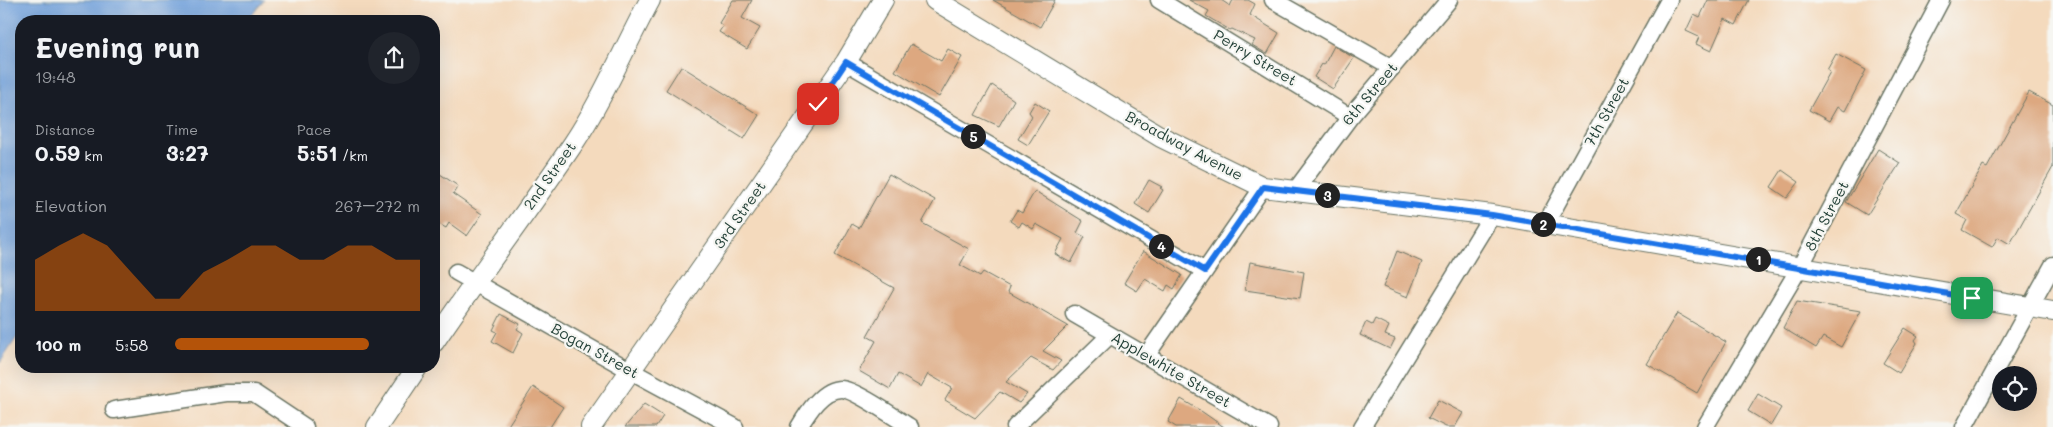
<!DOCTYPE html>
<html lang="en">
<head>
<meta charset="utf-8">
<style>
	:root { --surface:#171b24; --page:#20242c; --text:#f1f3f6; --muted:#9ea1a6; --accent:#b45309 }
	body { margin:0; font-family:Mali,sans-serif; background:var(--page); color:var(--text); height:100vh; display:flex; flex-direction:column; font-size:19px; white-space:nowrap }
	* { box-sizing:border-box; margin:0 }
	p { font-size:16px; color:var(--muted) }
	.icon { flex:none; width:28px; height:28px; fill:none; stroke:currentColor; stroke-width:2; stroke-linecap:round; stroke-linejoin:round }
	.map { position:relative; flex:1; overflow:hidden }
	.sheet { position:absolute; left:15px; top:15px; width:425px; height:358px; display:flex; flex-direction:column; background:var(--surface); border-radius:20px; box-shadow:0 5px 20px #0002 }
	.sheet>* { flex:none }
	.tools { position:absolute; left:1992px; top:366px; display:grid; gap:10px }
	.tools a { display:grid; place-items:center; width:45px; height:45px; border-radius:50%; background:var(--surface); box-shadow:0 5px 20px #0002; font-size:25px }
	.pin { position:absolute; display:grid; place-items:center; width:42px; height:42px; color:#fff; margin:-21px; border-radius:10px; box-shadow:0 2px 8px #0006 }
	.km { position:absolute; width:25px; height:25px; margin:-12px; border-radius:50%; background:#222; color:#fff; font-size:14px; line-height:25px; text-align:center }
	.round { display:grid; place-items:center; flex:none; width:52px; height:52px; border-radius:26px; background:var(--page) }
	.head { display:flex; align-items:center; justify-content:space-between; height:85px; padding:0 20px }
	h1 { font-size:28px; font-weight:700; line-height:38px }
	.figures { display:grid; grid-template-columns:repeat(3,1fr); gap:8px; height:85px; padding:5px 20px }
	.figures div { display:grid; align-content:center }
	.figures b { font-size:21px; font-weight:700 }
	.figures small { font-size:14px; font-weight:400 }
	.figures p { font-size:14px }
	.chart { height:140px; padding:10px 20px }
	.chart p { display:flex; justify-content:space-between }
	.chart svg { width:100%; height:90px; margin-top:5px; fill:var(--accent); opacity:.7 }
	ul { padding:0 20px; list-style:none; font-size:16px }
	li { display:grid; grid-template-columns:80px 60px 1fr; align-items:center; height:38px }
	li i { height:12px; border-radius:6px; background:var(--accent) }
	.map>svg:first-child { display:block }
</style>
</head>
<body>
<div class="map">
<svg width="2053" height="427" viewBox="0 0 2053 427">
	<rect width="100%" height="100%" fill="#f6f6f2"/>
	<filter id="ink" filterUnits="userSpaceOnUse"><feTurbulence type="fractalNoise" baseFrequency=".02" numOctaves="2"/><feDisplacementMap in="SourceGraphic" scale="10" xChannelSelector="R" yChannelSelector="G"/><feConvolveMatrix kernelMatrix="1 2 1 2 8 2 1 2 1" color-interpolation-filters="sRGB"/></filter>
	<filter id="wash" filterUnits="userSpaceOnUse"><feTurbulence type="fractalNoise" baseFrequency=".0096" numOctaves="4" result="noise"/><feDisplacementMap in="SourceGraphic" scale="20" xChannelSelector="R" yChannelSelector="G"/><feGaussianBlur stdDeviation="1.12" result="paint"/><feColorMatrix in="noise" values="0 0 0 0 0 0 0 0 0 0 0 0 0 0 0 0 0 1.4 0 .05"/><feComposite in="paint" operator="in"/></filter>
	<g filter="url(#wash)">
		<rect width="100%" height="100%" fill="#f4dabd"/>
		<path fill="#72a1db" stroke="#486f88" d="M0,0H264L247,21H21V331L0,363Z"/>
		<g id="blocks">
			<path fill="#dda880" d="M733,0H752L742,18L760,28L747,49L719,32L723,26L719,23Z
				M993,0H1055L1040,27Z
				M1189,0H1221L1230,6L1233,0H1248L1255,4L1250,15L1279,33L1267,54L1252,45L1255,40L1232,29L1230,30L1206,16L1209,11Z
				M1708,0H1749L1736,25L1725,19L1711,51L1696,44L1699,37L1686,31L1694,14L1700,17Z
				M911,44L941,61L948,49L962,57L939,97L895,71Z
				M1334,46L1354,58L1333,89L1314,77L1322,64L1324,65Z
				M1836,54L1866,70L1845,111L1837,107L1829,121L1809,110L1830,72L1827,70Z
				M681,66L759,115L744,139L666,90Z
				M992,85L1014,100L999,126L975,115Z
				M2029,92L2053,105V167L2010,244L1998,237L1992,247L1962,230L1967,220L1956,214L1983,166L1987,168Z
				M1035,102L1049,111L1028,145L1018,139L1032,116L1029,112Z
				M1878,149L1900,163L1867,215L1846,202Z
				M1782,170L1799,182L1787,198L1771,187Z
				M440,174L458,186L453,194L482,214L467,236L449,223L446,228L434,221V184Z
				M889,174L935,200L922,223L969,249L960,265L980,276L983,272L1010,287L1008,292L1068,326L1043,351L1061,361L1053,370L1031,358L1006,382L1027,394L1019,403L1000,392L975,418L945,400L952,388L928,374L921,387L898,374L890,389L859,371L876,341L867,336L894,288L835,255L852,224L859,228Z
				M1149,180L1162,187L1160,188L1163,190L1149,213L1135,204Z
				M1035,191L1083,221L1077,233L1085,237L1071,263L1055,254L1063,239L1036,224L1033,229L1022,222L1019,227L1010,221L1017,210L1022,213Z
				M1143,251L1182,275L1174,289L1168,285L1165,291L1145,279L1137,291L1124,283Z
				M1397,251L1422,262L1408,297L1383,287Z
				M1250,262L1304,272L1300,298L1245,290Z
				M1797,301L1861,311L1841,347L1823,337L1816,348L1783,328Z
				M1677,313L1726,342L1697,393L1647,364Z
				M501,314L520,324L517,329L523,333L513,353L492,341L497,332L493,330Z
				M1375,319L1389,326L1385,335L1395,339L1390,349L1360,335L1366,322L1372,325Z
				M1905,328L1918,336L1915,340L1917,343L1899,373L1883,363Z
				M533,387L563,407L550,427H507Z
				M1758,394L1781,408L1771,425L1748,411Z
				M1181,399L1201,411L1224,427H1176L1168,422Z
				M1438,400L1463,413L1455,427H1446L1428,418Z
				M644,404L663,416L656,427H625Z"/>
		</g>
	</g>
	<g filter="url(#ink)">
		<use href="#blocks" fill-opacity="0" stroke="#6a7464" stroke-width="1"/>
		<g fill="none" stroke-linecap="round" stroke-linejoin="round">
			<defs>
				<path id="minor" d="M1159,0L1350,117
					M1273,0L1392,68
					M846,62L1205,271
					M1295,191L1350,117L1449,0
					M1545,225L1669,0
					M456,272L631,371L735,427
					M1074,314L1269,427
					M1146,356L1263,187
					M114,410L226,393H254L305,427
					M799,427C808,412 822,389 841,389C854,389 897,419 910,427
					M1015,427L1110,335
					M1362,427L1492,215
					M1705,427L1800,267L1941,0
					M1964,427L2053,265"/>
				<path id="major" d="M935,0L1161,137L1263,187L1492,215L2053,311
					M434,342C479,275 528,211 573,144C603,99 624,48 650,0
					M377,427L418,366
					M591,427L846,62L883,0"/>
			</defs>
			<use href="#minor" stroke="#6a7464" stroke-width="19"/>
			<use href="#major" stroke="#6a7464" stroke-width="22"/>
			<use href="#minor" stroke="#fff" stroke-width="16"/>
			<use href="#major" stroke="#fff" stroke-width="20"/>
		</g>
	</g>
	<g fill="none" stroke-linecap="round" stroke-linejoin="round" filter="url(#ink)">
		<defs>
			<path id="route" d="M818,104L846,62L1205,271L1263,187L1492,215L1972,298"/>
		</defs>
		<use href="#route" stroke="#fff" stroke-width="10"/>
		<use href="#route" stroke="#1a73e8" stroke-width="6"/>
	</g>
	<g text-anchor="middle" stroke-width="4.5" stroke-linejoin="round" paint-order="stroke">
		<g font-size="15" fill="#1f3d34" stroke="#f6f6f2">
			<text transform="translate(1255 58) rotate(31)" y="5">Perry Street</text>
			<text transform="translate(1370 94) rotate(-50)" y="5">6th Street</text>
			<text transform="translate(1607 112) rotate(-61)" y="5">7th Street</text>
			<text transform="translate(1184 146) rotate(28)" y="5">Broadway Avenue</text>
			<text transform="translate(550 176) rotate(-55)" y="5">2nd Street</text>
			<text transform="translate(740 215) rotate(-55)" y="5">3rd Street</text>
			<text transform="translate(1827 216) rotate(-62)" y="5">8th Street</text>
			<text transform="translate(595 351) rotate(29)" y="5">Bogan Street</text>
			<text transform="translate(1171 370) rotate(30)" y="5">Applewhite Street</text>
		</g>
	</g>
</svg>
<div class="tools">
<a><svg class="icon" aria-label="locate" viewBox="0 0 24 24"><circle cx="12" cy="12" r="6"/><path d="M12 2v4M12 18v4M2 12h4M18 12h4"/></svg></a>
</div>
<div class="pin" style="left:1972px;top:298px;background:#1e9e55"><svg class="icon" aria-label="arrive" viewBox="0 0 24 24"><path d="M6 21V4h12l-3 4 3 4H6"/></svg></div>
<div class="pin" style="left:818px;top:104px;background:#d93025"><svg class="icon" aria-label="check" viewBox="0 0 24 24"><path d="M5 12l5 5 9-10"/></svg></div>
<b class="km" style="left:1758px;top:259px">1</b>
<b class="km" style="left:1543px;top:224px">2</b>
<b class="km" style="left:1327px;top:195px">3</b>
<b class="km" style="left:1161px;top:246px">4</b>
<b class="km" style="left:973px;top:136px">5</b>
<section class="sheet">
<div class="head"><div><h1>Evening run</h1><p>19:48</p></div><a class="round"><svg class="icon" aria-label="share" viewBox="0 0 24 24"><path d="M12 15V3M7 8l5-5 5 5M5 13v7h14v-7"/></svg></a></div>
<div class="figures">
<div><p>Distance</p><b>0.59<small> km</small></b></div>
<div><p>Time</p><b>3:27</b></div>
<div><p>Pace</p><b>5:51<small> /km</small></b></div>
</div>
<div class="chart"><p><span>Elevation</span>267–272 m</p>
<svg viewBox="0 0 160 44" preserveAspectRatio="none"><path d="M0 44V19L10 12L20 6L30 12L40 25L50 38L60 38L70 25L80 19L90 12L100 12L110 19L120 19L130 12L140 12L150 19L160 19V44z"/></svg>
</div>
<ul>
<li><b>100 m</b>5:58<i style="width:79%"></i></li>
</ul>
</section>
</div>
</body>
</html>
